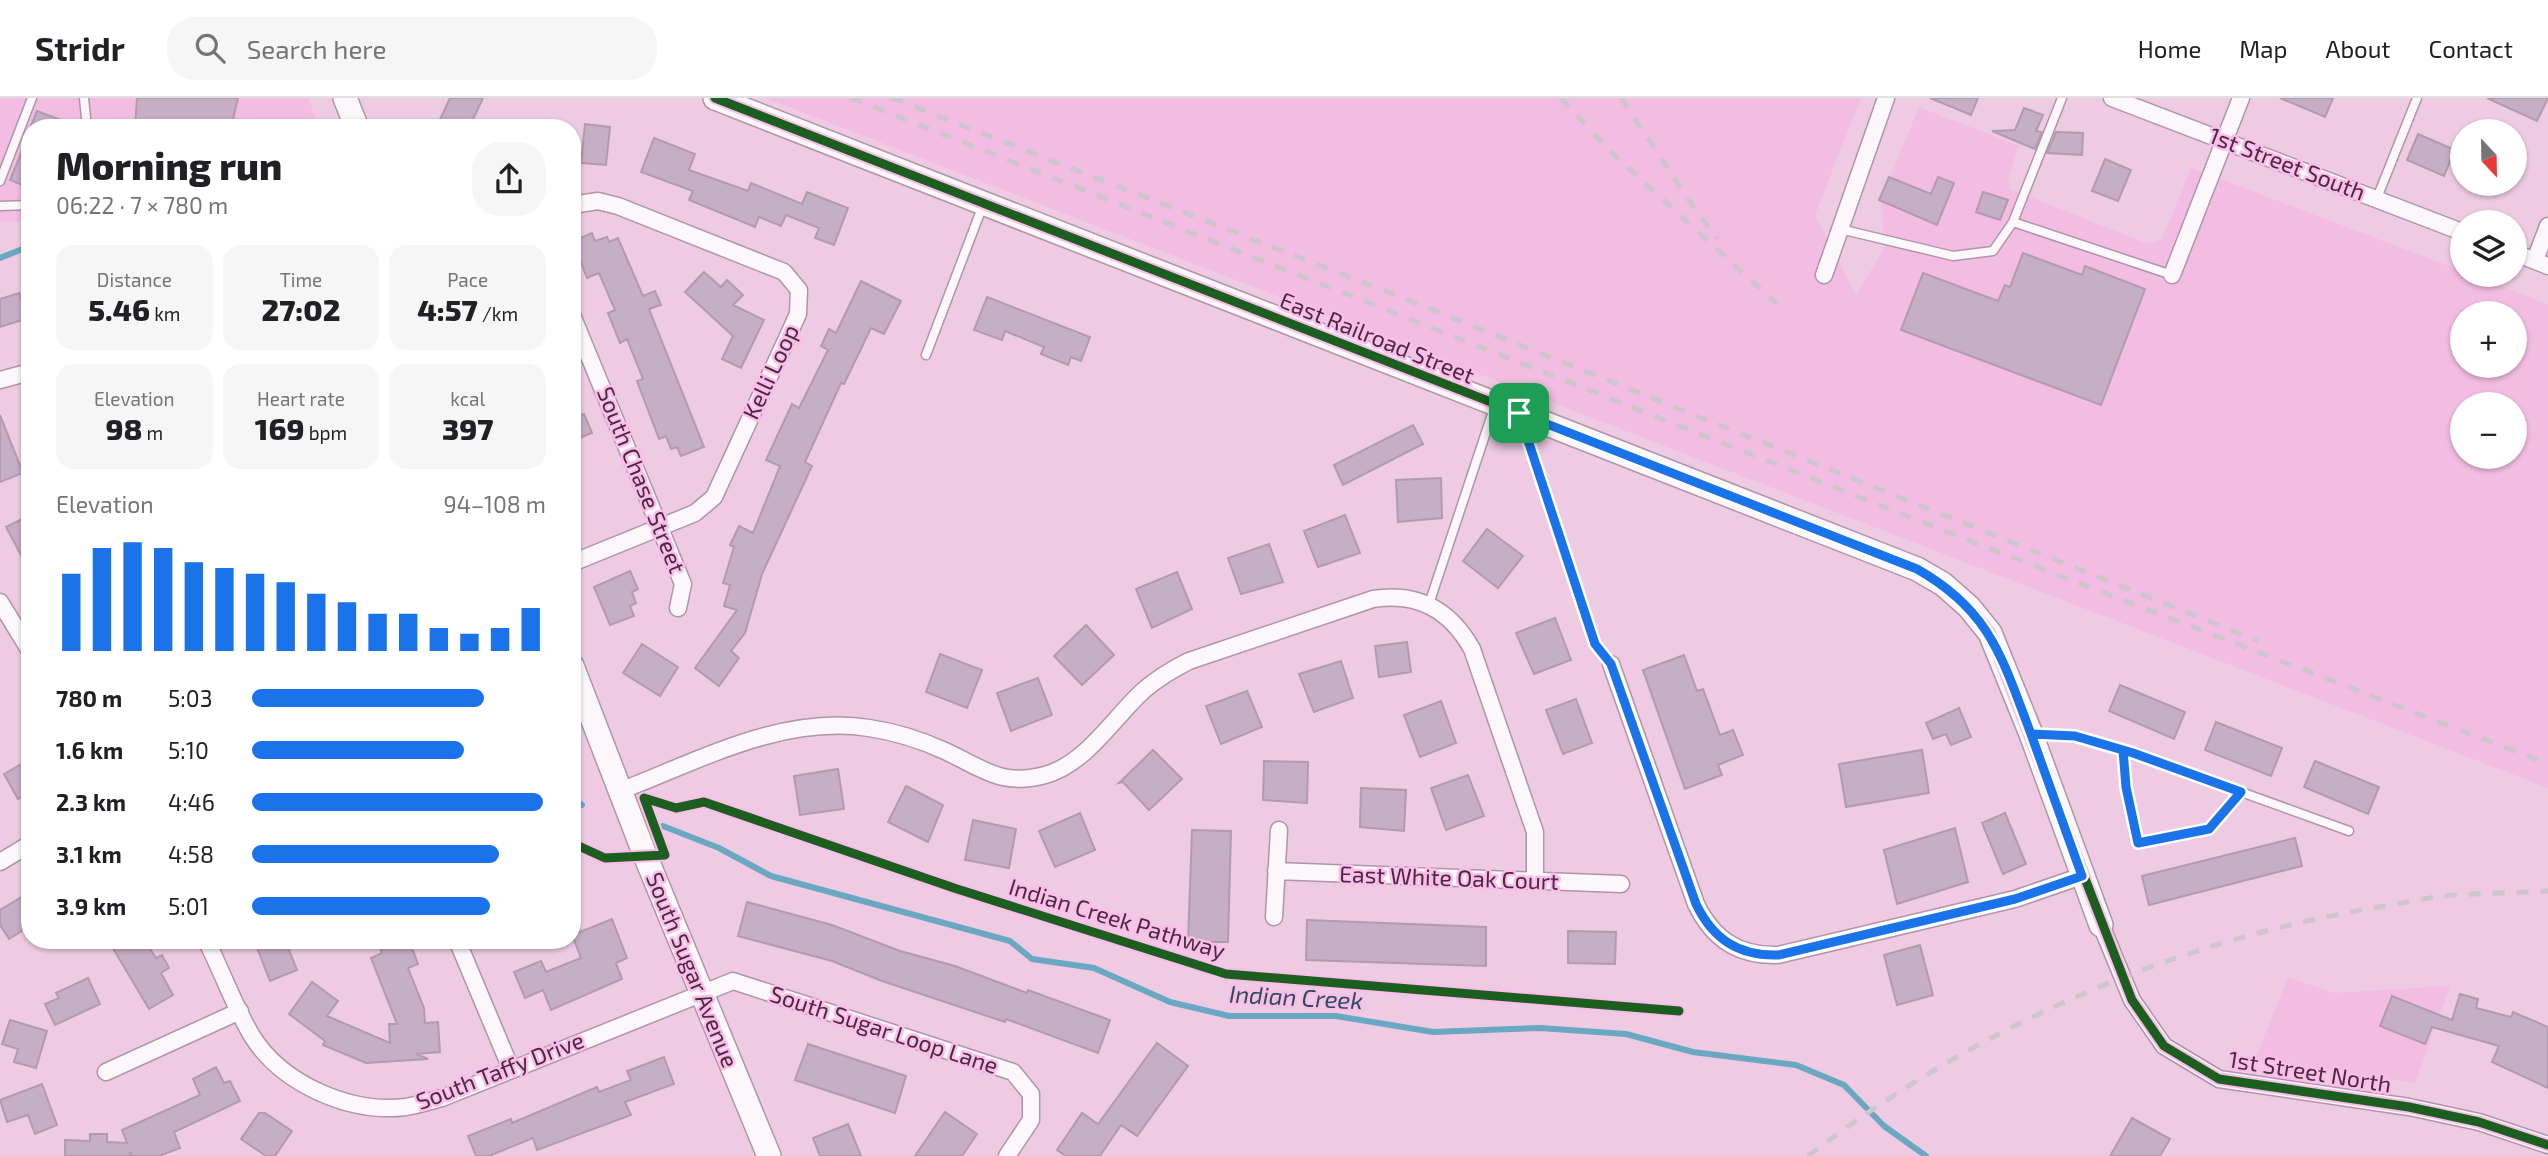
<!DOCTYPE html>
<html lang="en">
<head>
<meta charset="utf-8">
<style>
	:root { --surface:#fff; --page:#f6f6f6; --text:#202124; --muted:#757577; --line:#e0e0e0; --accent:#1a73e8 }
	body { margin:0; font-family:"Exo 2",sans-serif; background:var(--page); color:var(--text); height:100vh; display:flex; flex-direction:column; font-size:26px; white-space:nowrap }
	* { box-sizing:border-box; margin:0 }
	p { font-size:23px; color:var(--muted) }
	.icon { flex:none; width:38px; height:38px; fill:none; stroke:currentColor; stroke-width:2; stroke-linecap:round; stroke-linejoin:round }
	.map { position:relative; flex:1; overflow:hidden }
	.side { position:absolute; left:21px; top:21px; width:560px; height:830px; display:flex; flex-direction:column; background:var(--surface); border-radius:28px; box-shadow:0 2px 5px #0004 }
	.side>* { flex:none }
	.needle { width:46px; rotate:158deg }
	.buttons { position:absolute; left:2450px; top:21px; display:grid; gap:14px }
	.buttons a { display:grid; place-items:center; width:77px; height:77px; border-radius:50%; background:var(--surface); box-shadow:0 2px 5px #0004; font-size:35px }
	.pin { position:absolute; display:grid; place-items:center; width:60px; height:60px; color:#fff; margin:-30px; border-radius:14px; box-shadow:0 4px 10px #0006 }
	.round { display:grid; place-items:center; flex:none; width:74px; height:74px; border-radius:28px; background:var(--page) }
	.overview { display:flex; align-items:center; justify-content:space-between; height:119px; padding:0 35px }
	h1 { font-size:38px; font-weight:800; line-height:52px }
	.figures { display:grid; grid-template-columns:repeat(3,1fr); gap:10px; height:119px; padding:7px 35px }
	.figures div { display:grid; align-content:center; border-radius:18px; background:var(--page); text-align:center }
	.figures b { font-size:30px; font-weight:800 }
	.figures small { font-size:19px; font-weight:400 }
	.figures p { font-size:19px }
	.chart { height:196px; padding:14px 35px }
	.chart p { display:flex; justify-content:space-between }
	.chart svg { width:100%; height:126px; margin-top:7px; stroke:var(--accent); stroke-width:6 }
	ul { padding:0 35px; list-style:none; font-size:23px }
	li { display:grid; grid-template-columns:112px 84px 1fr; align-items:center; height:52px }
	li i { height:18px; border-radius:9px; background:var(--accent) }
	header { display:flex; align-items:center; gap:42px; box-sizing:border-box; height:98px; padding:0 35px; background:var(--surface); border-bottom:2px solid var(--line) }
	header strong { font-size:33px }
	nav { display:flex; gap:38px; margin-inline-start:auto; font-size:24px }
	.search { width:490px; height:63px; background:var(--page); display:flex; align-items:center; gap:18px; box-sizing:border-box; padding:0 24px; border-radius:28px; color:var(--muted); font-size:26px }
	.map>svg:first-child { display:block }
</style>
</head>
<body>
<header>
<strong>Stridr</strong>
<div class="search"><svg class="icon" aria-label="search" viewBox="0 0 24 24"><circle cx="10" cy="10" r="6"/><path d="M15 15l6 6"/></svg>Search here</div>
<nav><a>Home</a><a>Map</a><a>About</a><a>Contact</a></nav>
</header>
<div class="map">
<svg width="2548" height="1058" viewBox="0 0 2548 1058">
	<rect width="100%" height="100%" fill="#eecbe3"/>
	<path fill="#f3bce2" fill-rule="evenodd" d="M0,0H308L320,30H30V124L0,123Z
		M766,0H1861L1815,117L1856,197L1885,149L1881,102L1919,9L2019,48L2008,80L2010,91L2148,146L2162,141L2191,70L2462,173V177H2471L2548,206V690ZM2462,215H2515V268H2462ZM2462,306H2515V359H2462Z
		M2288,879L2333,895L2450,888L2415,985L2255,961Z"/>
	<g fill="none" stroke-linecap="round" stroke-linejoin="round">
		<path stroke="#6aa7c0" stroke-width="6" d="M0,160L30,148
			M572,699L582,707
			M663,728L719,750L771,778L1010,843L1032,861L1094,870L1170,904L1229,918H1336L1433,934L1540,930L1626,936L1693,954L1796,967L1844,987L1884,1028L1926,1058"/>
	</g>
	<path fill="#c6aec4" stroke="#b29aaf" stroke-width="2" d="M137,0H238L231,30H135Z
		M450,0H483L469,30H436Z
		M1930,0H1978L1971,17Z
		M2280,0H2333L2325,19Z
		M2487,0H2548L2537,23Z
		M2024,10L2043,17L2036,33L2042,34L2035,51L1992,33L2015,32Z
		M37,13L77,28V30H30Z
		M585,26L610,29L606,67L581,65Z
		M30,34V90L10,82Z
		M2056,34L2083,35L2082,57L2047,55Z
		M2418,36L2455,52L2444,78L2407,62Z
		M654,40L695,56L689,72L748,93L751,85L802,106L807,94L848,110L834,147L815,140L819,130L786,117L781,128L759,119L755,129L689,102L693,93L641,74Z
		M2105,61L2131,72L2118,103L2092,93Z
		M1889,79L1931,96L1938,79L1954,85L1937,127L1879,102Z
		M1983,94L2008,102L2000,122L1976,114Z
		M592,135L595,143L607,139L609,144L618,140L643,198L655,193L661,207L649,211L704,349L681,358L677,349L671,351L666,338L659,341L637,283L643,281L627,241L620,245L608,215L615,212L599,175L587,180L573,143Z
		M2023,155L2082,177L2085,168L2145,191L2101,307L1901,232L1923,175L1998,203L2005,187L2010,189Z
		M704,174L721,189L727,182L743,197L733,207L764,222L741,270L722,261L733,238L685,194Z
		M861,183L901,203L884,236L871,230L844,286L841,285L805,364L812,368L762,476L745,535L731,553L739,560L719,588L695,570L737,512L724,508L730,487L723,485L734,449L730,447L739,428L753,435L780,368L766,362L792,306L799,310L828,252L821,248L829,231L836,235Z
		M19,195L28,220L0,229V201Z
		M987,199L1090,239L1081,263L1071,259L1068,267L1041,256L1044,249L1005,233L1002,242L974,232Z
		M584,316L592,335L572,343V320Z
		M0,317L23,375L0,384Z
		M1413,327L1423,346L1343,387L1334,367Z
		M1441,380L1442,420L1398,424L1396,382Z
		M30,417V474L6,429Z
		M1345,417L1360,455L1318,469L1304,433Z
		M1487,431L1523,458L1498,490L1463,463Z
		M1269,446L1283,484L1241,496L1228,460Z
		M630,473L638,491L632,494L636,505L630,508L634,518L610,527L594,489Z
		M1177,474L1192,511L1152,530L1136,491Z
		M1555,520L1571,562L1534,576L1516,535Z
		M1086,527L1114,557L1082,587L1054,558Z
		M1407,544L1411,574L1379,579L1375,548Z
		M642,546L678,569L660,598L623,575Z
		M940,556L982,572L967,610L926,594Z
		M1684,557L1697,593L1703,591L1720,637L1733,632L1743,657L1718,667L1722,677L1685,691L1643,572Z
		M1341,563L1353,600L1314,614L1299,576Z
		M1038,580L1052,617L1011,633L997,595Z
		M2120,587L2185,614L2174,641L2109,613Z
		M1247,593L1262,629L1221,646L1206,608Z
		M1576,601L1592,645L1563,656L1546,612Z
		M1441,603L1456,645L1420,659L1404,617Z
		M1959,610L1971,639L1951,647L1946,636L1933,641L1926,625Z
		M2216,624L2282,650L2271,678L2205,652Z
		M1153,652L1182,681L1149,712L1123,684L1119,685Z
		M1922,652L1929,695L1846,709L1839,666Z
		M30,661V694L18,701L4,676Z
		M1264,663L1308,664L1307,705L1263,702Z
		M2315,663L2379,689L2368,716L2304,689Z
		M838,671L844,711L800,717L794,678Z
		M1468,677L1484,718L1446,732L1431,690Z
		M906,688L943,707L928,744L888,724Z
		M1361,690L1406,692L1404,733L1360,729Z
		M1080,715L1095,752L1055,769L1039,733Z
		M2005,715L2026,766L2003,776L1982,725Z
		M973,722L1016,731L1009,770L965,762Z
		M1955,730L1968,784L1897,806L1884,752Z
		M1192,732L1231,733L1228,844H1188Z
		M2295,740L2302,768L2149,807L2142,778Z
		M30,794V828L9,841L0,827V812Z
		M747,804L832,827L900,853L955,868L1027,895L1028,892L1110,922L1098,955L1006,921L1005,924L882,883L832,863L738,838Z
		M612,821L627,860L616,865L622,881L551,912L543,892L525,900L514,874L541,863L546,874L581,860L572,837Z
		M1307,822L1486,829V868L1306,862Z
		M1568,833L1616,834L1615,866L1568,865Z
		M108,842H144L156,860L162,857L169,870L161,875L173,897L149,911Z
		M254,842H285L297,872L270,883Z
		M377,842H409L418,866L408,870L424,910L425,925L438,924L440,954L416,956L428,961L366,965L323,947L325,943L289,916L312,884L338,903L327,918L390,945L389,926H397L371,860L382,855Z
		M1920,847L1933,897L1897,907L1884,857Z
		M88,880L100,906L55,927L45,906L59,900L56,895Z
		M2460,896L2478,901L2476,910L2511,919L2513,914L2548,929V990L2492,964L2499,948L2432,929L2425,946L2380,928L2392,898L2452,922Z
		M10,922L47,933L36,970L14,964L18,951L2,946Z
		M1157,945L1188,968L1137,1038L1121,1027L1100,1058H1066L1057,1052L1082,1015L1098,1026Z
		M808,946L906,978L895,1015L795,982Z
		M664,959L674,986L625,1004L631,1017L537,1052L533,1040L489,1058H476L468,1038L511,1021L512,1025L597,989L599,994L631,982L627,973Z
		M216,969L224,985L230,983L240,1003L174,1034L180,1050L159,1058H132L130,1054V1058H65V1042L90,1043V1036H107V1044L127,1045L122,1032L200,997L193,981Z
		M42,986L57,1027L35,1036L28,1017L7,1024L0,1002Z
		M945,1014L977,1036L962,1058H915Z
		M259,1015H265L292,1033L275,1058H266L241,1041Z
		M2132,1020L2170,1041L2160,1058H2110Z
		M848,1026L861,1058H820L813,1040Z"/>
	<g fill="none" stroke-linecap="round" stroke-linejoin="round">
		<defs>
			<path id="lane" d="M84,0L87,30
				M0,83L32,0
				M2377,100L2417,0
				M0,108L30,107
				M2013,124L2062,0
				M1840,131L1953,158L1993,153L2013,124L2172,177
				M926,257L983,107
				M1521,321L1595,546L1611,566
				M1429,506L1495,307
				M2034,636L2075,638L2133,655L2349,733
				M2123,652L2126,689L2138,745L2209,731L2241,694"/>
			<path id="street" d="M2112,0L2462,134
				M572,107L598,103L618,108L784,174L799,192L798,216L714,399L695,415L572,465
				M2515,155L2548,168
				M2535,162L2548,128
				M1824,177L1886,0
				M2172,177L2241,0
				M572,217L683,486L678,510
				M0,282L30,274
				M0,504L30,553
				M1611,566L1696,806C1713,841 1738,858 1778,857L2015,801L2082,778
				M620,693C698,663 784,616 869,630C896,634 921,642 945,653C982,670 1001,689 1045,677C1086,666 1114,619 1144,592C1158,580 1173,571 1189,563L1373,501C1418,494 1450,512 1472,551L1535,734V783
				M0,764L30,746
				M1276,773L1621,786
				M1274,819L1279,732
				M2101,827L2132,902L2164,948L2219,981L2409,1009L2479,1024L2548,1047
				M206,842C222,873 234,908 252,938C282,986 350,1016 406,1009C418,1007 430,1003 442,1000L733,883L1013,974L1031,996V1022L1007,1058
				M457,842L511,971
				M106,974L240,913"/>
			<path id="secondary" d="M345,0L357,30
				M715,0L1917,471L1943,486L1969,509L1990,535L2031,636L2101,827
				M572,568L645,757L769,1058"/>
		</defs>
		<use href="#lane" stroke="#af95a7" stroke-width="11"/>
		<use href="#street" stroke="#af95a7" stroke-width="19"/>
		<use href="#secondary" stroke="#af95a7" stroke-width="26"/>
		<use href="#lane" stroke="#fcf7fb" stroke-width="8"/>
		<use href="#street" stroke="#fcf7fb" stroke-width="16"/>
		<use href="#secondary" stroke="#fcf7fb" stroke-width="23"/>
		<path stroke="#cfc5cc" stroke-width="5" stroke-dasharray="12 12" stroke-linecap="butt" d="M851,0L1970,443L2548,666
			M892,0L1380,191L2258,543
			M1561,0L1614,57L1777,206
			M1621,0L1694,110L1718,141
			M1808,1058C1976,929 2171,843 2379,809C2404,805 2428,799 2453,797C2484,795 2516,795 2548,793"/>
		<defs>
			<path id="cycleway" d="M715,0L1917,471C1947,488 1969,508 1990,535L2132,902L2164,948L2219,981L2409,1009L2479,1024L2548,1047
				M572,745L605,760L665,757L644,700L676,710L704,704L957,791L1226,876L1679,913"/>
		</defs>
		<use href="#cycleway" stroke="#fdbce9" stroke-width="13"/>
		<use href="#cycleway" stroke="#1b5e20" stroke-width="9"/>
	</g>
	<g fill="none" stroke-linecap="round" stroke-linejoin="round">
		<defs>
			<path id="route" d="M1519,315L1917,471C1991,513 2002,560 2031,636L2075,638L2123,652L2126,689L2138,745L2209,731L2241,694L2133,655L2075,638L2031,636L2082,778L2015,801L1778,857C1738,858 1713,841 1696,806L1611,566L1595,546L1519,315"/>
		</defs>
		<use href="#route" stroke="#fff" stroke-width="14"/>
		<use href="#route" stroke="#1a73e8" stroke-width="9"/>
	</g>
	<g text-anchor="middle" stroke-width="5" stroke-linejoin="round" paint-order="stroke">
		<g font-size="23" fill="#462d3f" stroke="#fdbce9">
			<text transform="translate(2287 66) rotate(21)" y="8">1st Street South</text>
			<text transform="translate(1377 240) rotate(22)" y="8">East Railroad Street</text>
			<text transform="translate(771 274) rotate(-65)" y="8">Kelli Loop</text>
			<text transform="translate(641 382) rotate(68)" y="8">South Chase Street</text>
			<text transform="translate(1449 780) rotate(2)" y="8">East White Oak Court</text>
			<text transform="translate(1117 821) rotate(17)" y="8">Indian Creek Pathway</text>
			<text transform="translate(692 872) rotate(68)" y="8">South Sugar Avenue</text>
			<text transform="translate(884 932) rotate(18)" y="8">South Sugar Loop Lane</text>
			<text transform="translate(500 973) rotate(-21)" y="8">South Taffy Drive</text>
			<text transform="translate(2310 974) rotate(9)" y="8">1st Street North</text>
		</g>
		<g font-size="24" font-style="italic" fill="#25505c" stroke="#fdbce9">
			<text transform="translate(1296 900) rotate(3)" y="8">Indian Creek</text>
		</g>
	</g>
</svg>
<div class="buttons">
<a><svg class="needle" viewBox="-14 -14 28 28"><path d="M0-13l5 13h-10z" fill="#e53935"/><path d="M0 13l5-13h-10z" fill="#757577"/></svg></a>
<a><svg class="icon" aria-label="layers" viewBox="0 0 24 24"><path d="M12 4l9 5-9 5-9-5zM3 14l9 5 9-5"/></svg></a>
<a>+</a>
<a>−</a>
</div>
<div class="pin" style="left:1519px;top:315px;background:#1e9e55"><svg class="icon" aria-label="arrive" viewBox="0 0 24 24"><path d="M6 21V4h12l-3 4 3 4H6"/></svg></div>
<section class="side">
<div class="overview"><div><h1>Morning run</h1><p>06:22 · 7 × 780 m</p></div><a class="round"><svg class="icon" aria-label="share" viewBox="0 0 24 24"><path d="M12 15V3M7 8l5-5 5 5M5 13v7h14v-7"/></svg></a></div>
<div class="figures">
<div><p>Distance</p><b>5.46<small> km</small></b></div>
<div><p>Time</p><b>27:02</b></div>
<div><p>Pace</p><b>4:57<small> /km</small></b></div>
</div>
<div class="figures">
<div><p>Elevation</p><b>98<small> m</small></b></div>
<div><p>Heart rate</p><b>169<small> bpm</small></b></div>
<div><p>kcal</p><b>397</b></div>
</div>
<div class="chart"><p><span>Elevation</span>94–108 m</p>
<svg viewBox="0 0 160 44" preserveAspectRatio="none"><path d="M5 44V17M15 44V8M25 44V6M35 44V8M45 44V13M55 44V15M65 44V17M75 44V20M85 44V24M95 44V27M105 44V31M115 44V31M125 44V36M135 44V38M145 44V36M155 44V29"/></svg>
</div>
<ul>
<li><b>780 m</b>5:03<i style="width:79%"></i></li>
<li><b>1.6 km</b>5:10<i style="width:72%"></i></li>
<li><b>2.3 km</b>4:46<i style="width:99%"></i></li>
<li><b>3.1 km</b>4:58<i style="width:84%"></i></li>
<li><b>3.9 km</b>5:01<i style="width:81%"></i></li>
</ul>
</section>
</div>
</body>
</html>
